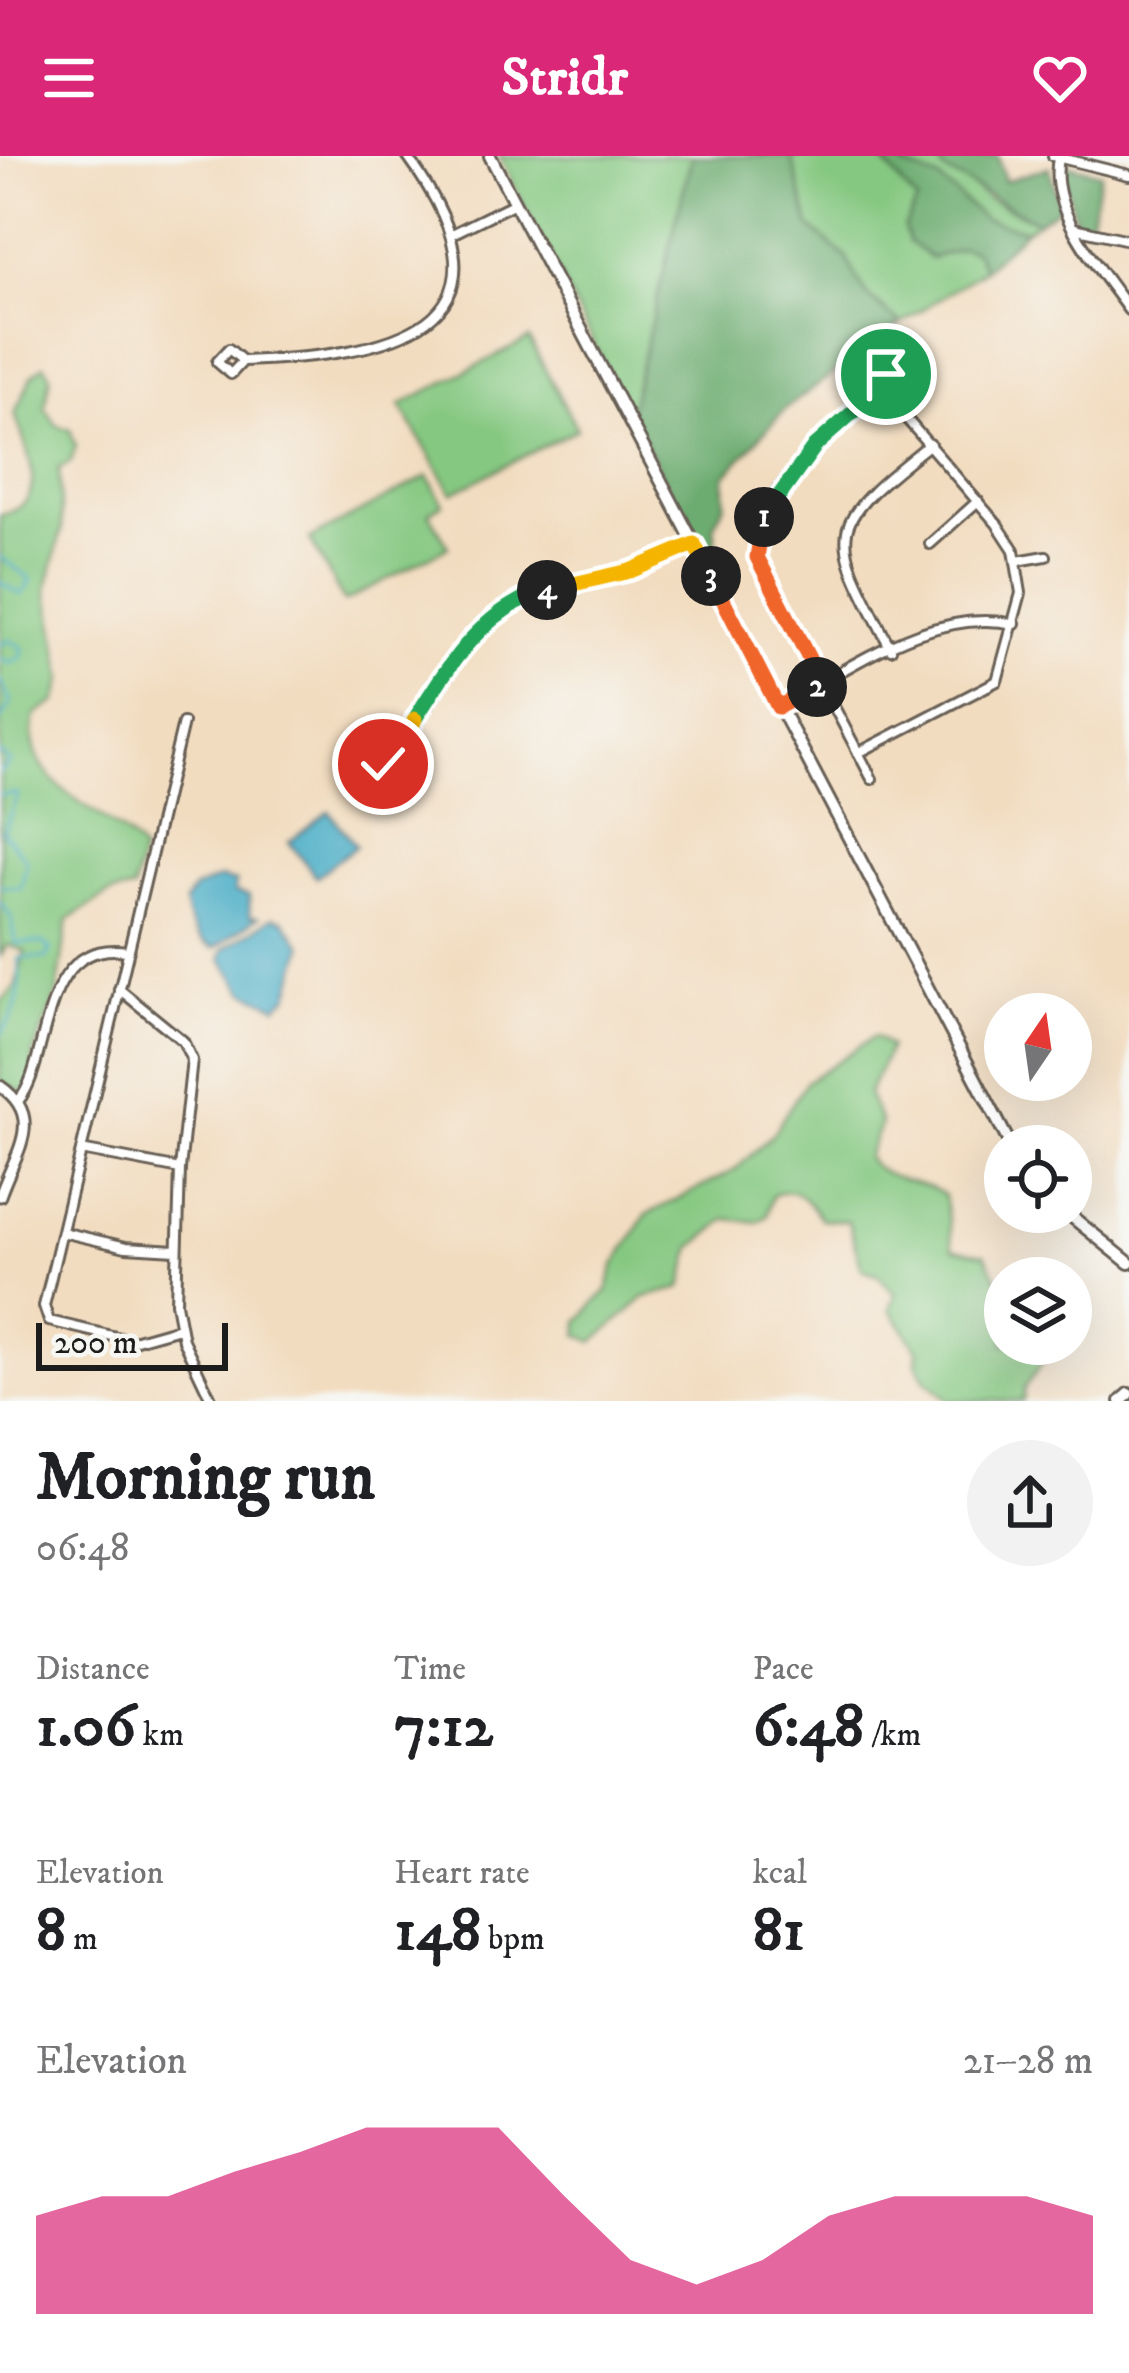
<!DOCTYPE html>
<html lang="en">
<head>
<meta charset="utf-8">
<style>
	:root { --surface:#fff; --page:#f2f2f2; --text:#202124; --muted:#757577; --accent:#db2777 }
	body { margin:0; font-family:"IM FELL DW Pica",serif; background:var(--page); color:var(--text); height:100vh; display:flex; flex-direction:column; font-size:45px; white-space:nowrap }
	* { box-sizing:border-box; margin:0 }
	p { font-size:39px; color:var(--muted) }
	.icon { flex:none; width:66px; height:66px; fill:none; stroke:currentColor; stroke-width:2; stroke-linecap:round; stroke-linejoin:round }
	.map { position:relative; height:1245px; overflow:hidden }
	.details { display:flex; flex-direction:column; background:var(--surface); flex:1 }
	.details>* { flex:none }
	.needle { width:78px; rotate:13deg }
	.tools { position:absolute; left:984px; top:837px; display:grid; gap:24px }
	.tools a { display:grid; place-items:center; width:108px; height:108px; border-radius:50%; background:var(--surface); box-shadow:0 12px 48px #0002; font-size:60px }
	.scale { position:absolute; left:36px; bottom:30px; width:192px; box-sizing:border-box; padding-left:12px; border:6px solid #1c1c1c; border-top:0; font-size:33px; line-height:42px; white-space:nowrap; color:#1c1c1c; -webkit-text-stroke:9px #f6f6f2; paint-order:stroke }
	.pin { position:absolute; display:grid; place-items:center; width:102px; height:102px; color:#fff; margin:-51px; border:6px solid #fff; border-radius:50%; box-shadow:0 3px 12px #0007 }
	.km { position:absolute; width:60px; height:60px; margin:-30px; border-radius:50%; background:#222; color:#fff; font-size:33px; line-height:60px; text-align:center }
	.round { display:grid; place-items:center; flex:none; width:126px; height:126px; border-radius:63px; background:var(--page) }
	.overview { display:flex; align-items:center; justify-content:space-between; height:204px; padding:0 36px }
	h1 { font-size:66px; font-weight:700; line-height:90px }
	.metrics { display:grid; grid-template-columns:repeat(3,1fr); gap:18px; height:204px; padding:12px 36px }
	.metrics div { display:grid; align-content:center }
	.metrics b { font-size:60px; font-weight:700 }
	.metrics small { font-size:33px; font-weight:400 }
	.metrics p { font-size:33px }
	.chart { height:336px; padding:24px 36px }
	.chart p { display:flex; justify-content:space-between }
	.chart svg { width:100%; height:216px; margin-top:12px; fill:var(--accent); opacity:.7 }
	header { display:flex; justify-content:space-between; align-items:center; height:156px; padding:0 36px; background:var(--accent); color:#fff; font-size:54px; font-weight:700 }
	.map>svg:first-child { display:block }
</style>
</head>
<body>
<header><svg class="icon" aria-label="menu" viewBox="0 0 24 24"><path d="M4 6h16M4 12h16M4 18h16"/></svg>Stridr<svg class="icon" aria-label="heart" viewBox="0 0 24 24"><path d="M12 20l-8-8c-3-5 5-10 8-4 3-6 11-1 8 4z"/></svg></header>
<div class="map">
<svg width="1129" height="1245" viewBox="0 0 1129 1245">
	<rect width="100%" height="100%" fill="#f6f6f2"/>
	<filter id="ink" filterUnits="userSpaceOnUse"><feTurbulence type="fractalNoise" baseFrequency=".00833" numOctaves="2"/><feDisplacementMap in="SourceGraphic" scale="24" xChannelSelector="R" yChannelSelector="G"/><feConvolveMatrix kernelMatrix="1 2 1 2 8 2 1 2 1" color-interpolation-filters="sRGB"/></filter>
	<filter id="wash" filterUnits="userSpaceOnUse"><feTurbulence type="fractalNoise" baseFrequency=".004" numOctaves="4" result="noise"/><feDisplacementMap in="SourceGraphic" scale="48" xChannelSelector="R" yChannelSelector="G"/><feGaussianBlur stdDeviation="2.7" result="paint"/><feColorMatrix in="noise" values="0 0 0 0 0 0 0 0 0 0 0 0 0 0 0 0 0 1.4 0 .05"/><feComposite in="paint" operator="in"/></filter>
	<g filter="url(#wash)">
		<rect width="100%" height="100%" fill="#f2dcbf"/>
		<path fill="#85c881" stroke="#50724e" stroke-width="3" d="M499,0H692L629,257Z
			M791,0H879L917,46L913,61L931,102L963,91L975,95L984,113L901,168L867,139L845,100L810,71Z
			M902,0H937L986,42L1038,66L1026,74L984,63L940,24L904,10Z
			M529,183L577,273L452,337L400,249Z
			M44,209L51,219L45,252L57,269L70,274L76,290L70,307L59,312L62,372L47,432L63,522L56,546L35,559C18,633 105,649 142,695L133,734L109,738L68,764L57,837L33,898L35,924L22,937L0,925V846L15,832L25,795L7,789L0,801V359C55,348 25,293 15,257L32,220Z
			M428,320L443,348L429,356L448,391L344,446L310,383Z
			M875,880L890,891L868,938L881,967L867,1001C885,1029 920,1022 944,1039L953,1093L985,1098L1005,1139V1188H1039L1048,1199L1025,1231L1023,1245H949L925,1223L917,1208L918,1194L890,1153L895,1138L877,1118L862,1113L848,1065L821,1063C806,1044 797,1027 772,1040L767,1060L758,1066L726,1063L692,1092L682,1132L645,1141L594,1186L579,1179V1165L607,1134L615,1109L646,1059L735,1014L772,979L806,926Z"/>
		<path fill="#6cac6f" stroke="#446446" stroke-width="3" d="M692,0H791L810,71L845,100L867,139L901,168L786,252L725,320V348L714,368L718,412L713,415L629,257Z
			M879,0H902L904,10L940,24L984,63L1026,74L984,113L975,95L963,92L931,102L909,86L904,72L917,46Z
			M937,0H998L1005,25L1049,11L1060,51L1038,66L943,14Z
			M1070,9L1101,17L1089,71L1075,65L1063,13Z"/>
		<path fill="#45abc5" stroke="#306470" stroke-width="3" d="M329,655L356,690L316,721L289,686Z
			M220,722L236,726L234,736L249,740L250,760L258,761L215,792C198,787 185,764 185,746L194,733Z
			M273,761L284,764L303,790L289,840L277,850L244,835L221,802L224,793Z"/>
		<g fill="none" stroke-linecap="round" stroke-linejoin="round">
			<path stroke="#45abc5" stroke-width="3" d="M0,401L31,423L22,439L0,426
				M0,489L9,484L23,492L21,503L9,507L0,502
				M0,524L11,547L0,565
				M0,597L10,606L0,617
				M0,639L18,638L3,676L27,705L21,732L0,730
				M0,746L11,761L15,787H44L50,793L47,802H18C22,833 19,853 0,879"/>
		</g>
	</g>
	<g filter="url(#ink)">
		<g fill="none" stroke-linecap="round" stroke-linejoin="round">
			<defs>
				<path id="minor" d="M1053,0L1129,19
					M1074,72L1129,84
					M452,78L515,47
					M243,205L231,218L217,206L229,193L243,205C387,200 534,173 407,0
					M930,388L978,345
					M1017,405L1046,400
					M891,493C829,373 822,374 930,288
					M779,550C851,513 931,450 1015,468
					M858,597L997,525L1021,437L1014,394L997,368L880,232
					M383,608C405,599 461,484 500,453C534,427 585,428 625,417C649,410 671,399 694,388
					M872,623L762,414C736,340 835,280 877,235C888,223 885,205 893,192
					M119,833L183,885L192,904L180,1013L176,1147L183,1184L212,1245
					M19,944C51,908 37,781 127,795
					M81,994L180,1013
					M62,1076L126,1091L176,1094
					M179,1172L133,1185L49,1165L44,1150L183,567"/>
				<path id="tertiary" d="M1059,0C1046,54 1100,113 1129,154
					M0,930C47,962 14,998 0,1040"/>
				<path id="secondary" d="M490,0L1011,990
					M1066,1056L1129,1107
					M1121,1245L1129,1238"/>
			</defs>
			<use href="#minor" stroke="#675f55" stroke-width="14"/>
			<use href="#tertiary" stroke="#675f55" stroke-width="15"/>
			<use href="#secondary" stroke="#675f55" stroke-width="16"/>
			<use href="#minor" stroke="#fff" stroke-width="8"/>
			<use href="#tertiary" stroke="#fff" stroke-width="9"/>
			<use href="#secondary" stroke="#fff" stroke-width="10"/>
		</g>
	</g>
	<g fill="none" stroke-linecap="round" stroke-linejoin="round" filter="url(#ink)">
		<defs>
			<path id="split-1" d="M764,361L815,290L880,232L886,218"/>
			<path id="split-2" d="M764,361L757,401L822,528L817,531"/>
			<path id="split-3" d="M711,420L778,551L817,531"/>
			<path id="split-4" d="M547,434L630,415L694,388L711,420"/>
			<path id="split-5" d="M415,563C449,509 483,452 547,434"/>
			<path id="split-6" d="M383,608L401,595L415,563"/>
		</defs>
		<use href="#split-1" stroke="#fff" stroke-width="24"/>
		<use href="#split-2" stroke="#fff" stroke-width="24"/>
		<use href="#split-3" stroke="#fff" stroke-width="24"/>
		<use href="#split-4" stroke="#fff" stroke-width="24"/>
		<use href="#split-5" stroke="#fff" stroke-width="24"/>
		<use href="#split-6" stroke="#fff" stroke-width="24"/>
		<use href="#split-1" stroke="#22a559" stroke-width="15"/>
		<use href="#split-2" stroke="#f0652b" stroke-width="15"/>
		<use href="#split-3" stroke="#f0652b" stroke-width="15"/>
		<use href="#split-4" stroke="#f5b400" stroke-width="15"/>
		<use href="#split-5" stroke="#22a559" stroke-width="15"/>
		<use href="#split-6" stroke="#f5b400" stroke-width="15"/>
	</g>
</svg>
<div class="tools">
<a><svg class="needle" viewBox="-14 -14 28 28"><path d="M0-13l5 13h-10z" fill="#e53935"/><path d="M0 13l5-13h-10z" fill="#757577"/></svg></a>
<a><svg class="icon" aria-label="locate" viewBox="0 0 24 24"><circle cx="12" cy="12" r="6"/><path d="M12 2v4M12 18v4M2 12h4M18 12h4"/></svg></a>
<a><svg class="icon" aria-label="layers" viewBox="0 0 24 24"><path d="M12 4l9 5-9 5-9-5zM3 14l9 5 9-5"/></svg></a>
</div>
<div class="scale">200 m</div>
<div class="pin" style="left:886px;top:218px;background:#1e9e55"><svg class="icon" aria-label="arrive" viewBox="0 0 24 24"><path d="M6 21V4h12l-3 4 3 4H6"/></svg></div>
<div class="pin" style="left:383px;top:608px;background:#d93025"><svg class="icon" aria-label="check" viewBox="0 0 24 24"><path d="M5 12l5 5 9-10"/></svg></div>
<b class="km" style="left:764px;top:361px">1</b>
<b class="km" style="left:817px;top:531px">2</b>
<b class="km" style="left:711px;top:420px">3</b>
<b class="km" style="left:547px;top:434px">4</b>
</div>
<section class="details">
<div class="overview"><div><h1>Morning run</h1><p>06:48</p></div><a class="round"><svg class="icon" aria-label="share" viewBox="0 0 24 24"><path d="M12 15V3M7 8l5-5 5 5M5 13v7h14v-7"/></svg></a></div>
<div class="metrics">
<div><p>Distance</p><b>1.06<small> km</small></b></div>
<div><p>Time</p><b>7:12</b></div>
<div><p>Pace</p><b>6:48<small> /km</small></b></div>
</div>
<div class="metrics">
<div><p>Elevation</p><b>8<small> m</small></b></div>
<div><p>Heart rate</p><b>148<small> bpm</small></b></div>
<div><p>kcal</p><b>81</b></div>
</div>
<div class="chart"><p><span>Elevation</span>21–28 m</p>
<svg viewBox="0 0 160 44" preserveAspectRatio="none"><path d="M0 44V24L10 20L20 20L30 15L40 11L50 6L60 6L70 6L80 20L90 33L100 38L110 33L120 24L130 20L140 20L150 20L160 24V44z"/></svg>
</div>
</section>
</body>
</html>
